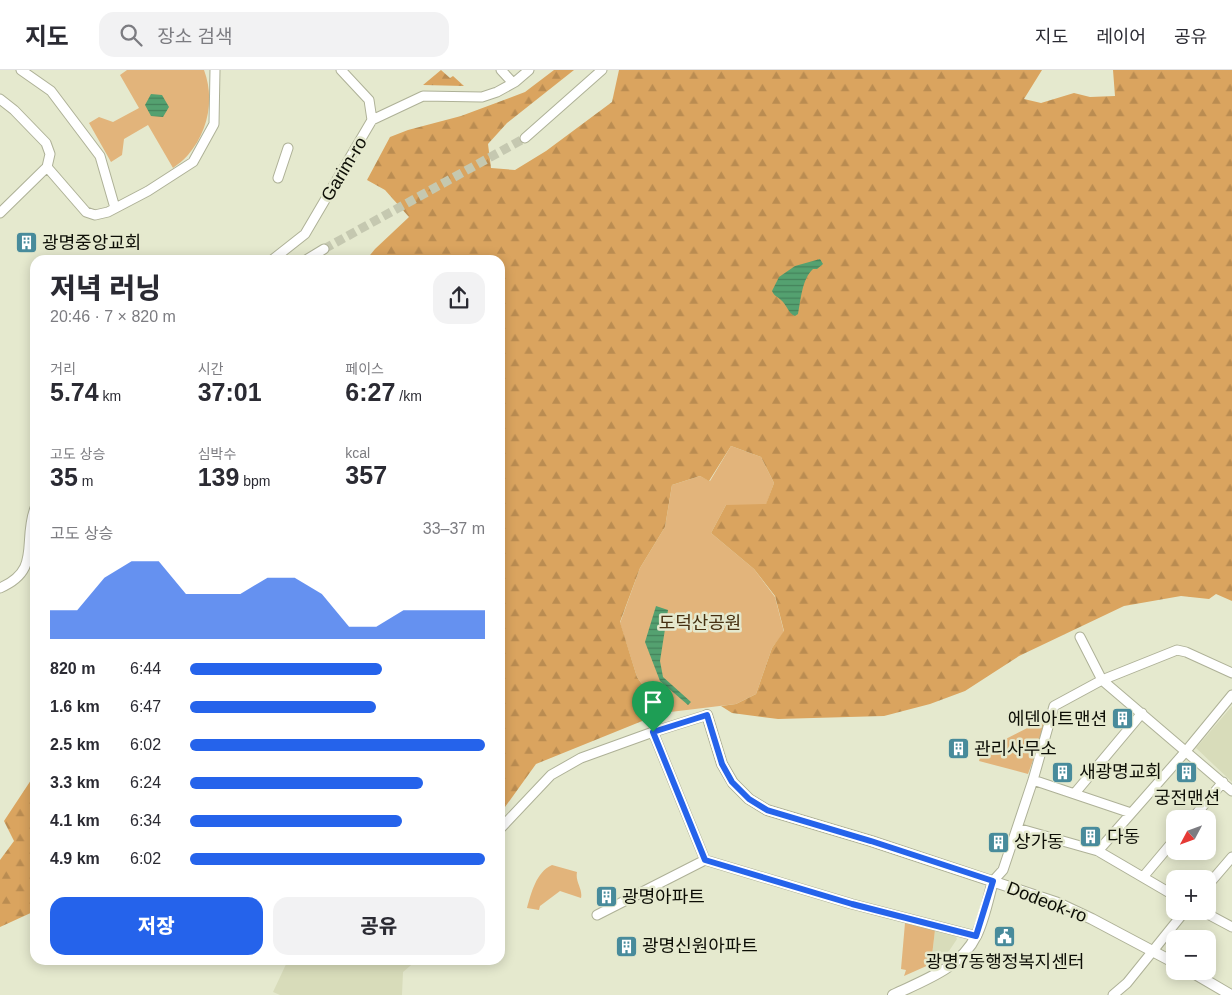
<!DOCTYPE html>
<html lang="ko">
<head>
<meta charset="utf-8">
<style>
	:root { --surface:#fff; --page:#f2f2f3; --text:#2b2b33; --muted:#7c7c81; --line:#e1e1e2; --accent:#2563eb }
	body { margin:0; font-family:Arial,"Noto Sans KR",sans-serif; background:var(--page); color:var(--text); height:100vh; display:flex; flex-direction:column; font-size:19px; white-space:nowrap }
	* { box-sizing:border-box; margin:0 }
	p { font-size:16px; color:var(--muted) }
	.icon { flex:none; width:28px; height:28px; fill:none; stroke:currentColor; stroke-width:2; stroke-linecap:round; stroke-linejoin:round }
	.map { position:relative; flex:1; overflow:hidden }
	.drawer { position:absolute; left:30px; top:185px; width:475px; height:710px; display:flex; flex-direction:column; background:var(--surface); border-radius:15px; box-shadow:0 2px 12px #0003 }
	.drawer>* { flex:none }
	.needle { width:32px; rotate:229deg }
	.tools { position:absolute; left:1166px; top:740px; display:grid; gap:10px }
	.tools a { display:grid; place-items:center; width:50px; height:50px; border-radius:10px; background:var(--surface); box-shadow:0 2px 12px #0003; font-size:25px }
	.pin { position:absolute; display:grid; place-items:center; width:42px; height:42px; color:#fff; margin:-51px -21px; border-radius:50% 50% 50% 0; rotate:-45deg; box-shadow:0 0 5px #0007 }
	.pin .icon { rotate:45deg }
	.round { display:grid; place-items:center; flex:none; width:52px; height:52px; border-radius:15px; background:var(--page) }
	.summary { display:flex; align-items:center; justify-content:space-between; height:85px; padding:0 20px }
	h1 { font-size:28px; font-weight:800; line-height:38px }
	.stats { display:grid; grid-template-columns:repeat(3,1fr); gap:8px; height:85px; padding:5px 20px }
	.stats div { display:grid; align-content:center }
	.stats b { font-size:25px; font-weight:800 }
	.stats small { font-size:14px; font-weight:400 }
	.stats p { font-size:14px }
	.chart { height:140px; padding:10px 20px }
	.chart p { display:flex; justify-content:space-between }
	.chart svg { width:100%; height:90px; margin-top:5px; fill:var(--accent); opacity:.7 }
	.cta { display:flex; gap:10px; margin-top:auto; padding:10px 20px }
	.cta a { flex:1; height:58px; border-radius:15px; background:var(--accent); color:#fff; font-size:20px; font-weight:800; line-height:58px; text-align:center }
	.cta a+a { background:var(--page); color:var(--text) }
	ul { padding:0 20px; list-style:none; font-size:16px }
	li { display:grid; grid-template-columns:80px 60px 1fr; align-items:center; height:38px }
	li i { height:12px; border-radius:6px; background:var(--accent) }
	header { display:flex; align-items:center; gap:30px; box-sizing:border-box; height:70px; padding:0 25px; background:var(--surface); border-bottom:1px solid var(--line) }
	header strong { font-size:24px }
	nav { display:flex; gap:28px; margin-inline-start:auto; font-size:18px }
	.search { width:350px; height:45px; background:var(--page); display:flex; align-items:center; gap:12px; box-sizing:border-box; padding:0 18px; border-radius:15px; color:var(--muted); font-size:19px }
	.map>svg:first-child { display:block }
</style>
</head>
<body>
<header>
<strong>지도</strong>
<div class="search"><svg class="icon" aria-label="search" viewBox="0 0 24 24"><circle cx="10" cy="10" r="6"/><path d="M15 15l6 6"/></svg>장소 검색</div>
<nav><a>지도</a><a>레이어</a><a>공유</a></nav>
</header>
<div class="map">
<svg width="1232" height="925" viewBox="0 0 1232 925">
	<defs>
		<pattern id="forest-firs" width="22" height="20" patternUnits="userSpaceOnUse" patternTransform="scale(1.25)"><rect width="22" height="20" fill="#daa45f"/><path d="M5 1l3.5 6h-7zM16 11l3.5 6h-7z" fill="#ba8c51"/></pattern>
		<pattern id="water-rules" width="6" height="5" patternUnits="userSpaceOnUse" patternTransform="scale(1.25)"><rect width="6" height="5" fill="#54a170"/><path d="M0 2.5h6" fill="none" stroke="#44825a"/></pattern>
	</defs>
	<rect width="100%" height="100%" fill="#e5e9ce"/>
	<path fill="#d8dcba" d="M1232,636V712L1196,678Z
		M935,860L955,865L957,869L949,881L931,894Z
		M288,890H417L403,902L402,925H280L273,922Z"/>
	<path fill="#e2b47b" d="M127,0H204C215,29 208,62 188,85C184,90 178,94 173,98L148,55L124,69L122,85L111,92L89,53L99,47L113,52L139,38L120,5Z
		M731,376L761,387L774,413L766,435H726L711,463L754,499L775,527L784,562L772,578L756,624L736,634L662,643L637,607L620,553L640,498L665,457L672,415L700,406L710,411Z
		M1049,647L1028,704L979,691L982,681Z
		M552,795L577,802C575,812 583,819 581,828L560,821L540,836L539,840L527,838C531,824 536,802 552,795Z
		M905,853L935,860L931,894L904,906L906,900L901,899Z"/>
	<path fill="url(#forest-firs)" d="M441,0L450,8L453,6L464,16L423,15Z
		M554,0H574L507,53L488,74L491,98L515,100L546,81L612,32L619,0H1042L1024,29L1041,33L1074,23L1090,27L1115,26L1113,0H1232V531L1216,524L1209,529L1181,526L1124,536L1019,586L965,621L930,634L884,646L778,649L732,643L721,636L736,634L756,624L772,578L784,561L775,526L754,499L711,463L726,435L766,434L774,413L761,387L731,376L709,411L700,406L672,415L665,457L640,498L620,552L637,607L662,643L536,694L500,744V190H366L375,179L409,147L385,120L367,110L390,67L408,60L461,46L525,22Z
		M35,704V841L0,857V790L14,771L4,751Z"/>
	<path fill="url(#water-rules)" d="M151,24L162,25L169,37L163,47L151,46L145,35Z
		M820,189L823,194L817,199H813C802,209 801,229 798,244L795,246C788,243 787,235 781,230C777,226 775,227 772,221L779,207L795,196Z
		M656,536L668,540L660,591L663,607L691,632L688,635L660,611L645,572Z"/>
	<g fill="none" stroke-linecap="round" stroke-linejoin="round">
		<path stroke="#c5c8b0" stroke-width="9" stroke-dasharray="9 4.5" stroke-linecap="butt" d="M324,179L525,68"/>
		<defs>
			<path id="minor" d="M21,0L51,21L100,86L115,138
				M501,0L513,13
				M0,29L14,40L46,73L50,84L47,97L0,143
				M372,50L423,26L482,27L497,22L515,12L529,0
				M525,68L602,0
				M47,97L86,142L95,145L108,142L148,121L193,92L214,54L215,0
				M278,108L288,78
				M272,190L305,164L372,50L369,30L341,0
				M306,190L324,179
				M0,518C42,500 22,472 35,438
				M1080,567L1102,610L1232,721
				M707,645L653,662L705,790L852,834L976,866
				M1033,710L1131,743
				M1075,723L1142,643
				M1192,749L1223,712
				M1017,758L1098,781L1175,826
				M500,759L551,705L581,688L653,662
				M1098,781L1186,681L1232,625
				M1143,807L1175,769
				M993,811L1003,800L1033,710L1054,636L1102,610L1177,580L1186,582L1232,603
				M1208,815L1232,787
				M1202,841L1232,857
				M597,845L705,790
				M1113,925L1127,913L1185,841"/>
			<path id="tertiary" d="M707,645L722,694L733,713L749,729L767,740L871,771L1058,833L1092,849L1175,893
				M1190,901L1231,925
				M893,925C922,911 961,898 976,866C984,850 988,829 993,811"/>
		</defs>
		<use href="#minor" stroke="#aeb197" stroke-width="11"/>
		<use href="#tertiary" stroke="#aeb197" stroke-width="12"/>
		<use href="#minor" stroke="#fff" stroke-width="9"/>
		<use href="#tertiary" stroke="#fff" stroke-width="10"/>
	</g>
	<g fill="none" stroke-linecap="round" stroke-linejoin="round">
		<defs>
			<path id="route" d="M707,645L722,694L732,712L749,729L767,740L871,771L993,811L976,866L852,834L705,790L653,662Z"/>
		</defs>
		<use href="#route" stroke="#fff" stroke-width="10"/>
		<use href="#route" stroke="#2563eb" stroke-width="6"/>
	</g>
	<defs>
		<symbol id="building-square" viewBox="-11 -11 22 22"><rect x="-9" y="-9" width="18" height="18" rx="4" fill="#488b9b" stroke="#e5e9ce"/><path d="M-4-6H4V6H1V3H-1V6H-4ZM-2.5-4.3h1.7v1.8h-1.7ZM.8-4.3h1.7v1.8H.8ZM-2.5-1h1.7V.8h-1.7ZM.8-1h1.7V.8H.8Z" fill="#fff"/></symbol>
		<symbol id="civic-square" viewBox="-11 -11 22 22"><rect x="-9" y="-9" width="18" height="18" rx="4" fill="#488b9b" stroke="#e5e9ce"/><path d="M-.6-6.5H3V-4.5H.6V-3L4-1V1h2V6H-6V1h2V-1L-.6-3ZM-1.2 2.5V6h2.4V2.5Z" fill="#fff"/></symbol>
	</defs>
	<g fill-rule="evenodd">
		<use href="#building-square" x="14" y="160" width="25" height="25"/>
		<use href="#building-square" x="1110" y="636" width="25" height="25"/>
		<use href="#building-square" x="946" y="666" width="25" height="25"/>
		<use href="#building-square" x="1050" y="690" width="25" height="25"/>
		<use href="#building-square" x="1174" y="690" width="25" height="25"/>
		<use href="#building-square" x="1078" y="754" width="25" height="25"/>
		<use href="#building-square" x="986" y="760" width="25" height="25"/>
		<use href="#building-square" x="594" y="814" width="25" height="25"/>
		<use href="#civic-square" x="992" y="854" width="25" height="25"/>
		<use href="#building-square" x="614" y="864" width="25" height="25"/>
	</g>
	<g text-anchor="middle" stroke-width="5" stroke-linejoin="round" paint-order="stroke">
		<g font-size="18" fill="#0d0e06" stroke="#e5e9ce">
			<text transform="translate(344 99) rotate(-59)" y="6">Garim-ro</text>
			<text transform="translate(1047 832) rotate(21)" y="6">Dodeok-ro</text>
		</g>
		<g font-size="18" fill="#0d0e06" stroke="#e5e9ce" text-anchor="start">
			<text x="42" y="179">광명중앙교회</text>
			<text x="1107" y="655" text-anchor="end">에덴아트맨션</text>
			<text x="974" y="685">관리사무소</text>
			<text x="1079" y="708">새광명교회</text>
			<text x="1187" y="734" text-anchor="middle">궁전맨션</text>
			<text x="1107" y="773">다동</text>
			<text x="1014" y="778">상가동</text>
			<text x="622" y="833">광명아파트</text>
			<text x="642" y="882">광명신원아파트</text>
			<text x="1005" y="898" text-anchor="middle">광명7동행정복지센터</text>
		</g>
		<g font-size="18" fill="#463011" stroke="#e5e9ce">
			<text x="700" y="559">도덕산공원</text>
		</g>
	</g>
</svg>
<div class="tools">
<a><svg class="needle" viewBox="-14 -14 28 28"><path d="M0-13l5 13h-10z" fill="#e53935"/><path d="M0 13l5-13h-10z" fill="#7c7c81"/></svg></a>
<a>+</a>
<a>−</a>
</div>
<div class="pin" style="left:653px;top:662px;background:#1e9e55"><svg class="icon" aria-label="arrive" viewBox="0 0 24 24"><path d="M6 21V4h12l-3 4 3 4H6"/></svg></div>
<section class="drawer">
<div class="summary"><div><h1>저녁 러닝</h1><p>20:46 · 7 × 820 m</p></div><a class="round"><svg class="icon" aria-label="share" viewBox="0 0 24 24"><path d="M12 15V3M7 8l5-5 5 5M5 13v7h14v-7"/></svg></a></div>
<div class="stats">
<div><p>거리</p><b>5.74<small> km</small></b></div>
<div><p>시간</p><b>37:01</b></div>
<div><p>페이스</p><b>6:27<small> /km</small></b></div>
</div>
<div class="stats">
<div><p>고도 상승</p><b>35<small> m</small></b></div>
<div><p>심박수</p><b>139<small> bpm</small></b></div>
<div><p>kcal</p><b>357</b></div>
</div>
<div class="chart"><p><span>고도 상승</span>33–37 m</p>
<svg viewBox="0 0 160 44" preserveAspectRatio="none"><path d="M0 44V30L10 30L20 14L30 6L40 6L50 22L60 22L70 22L80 14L90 14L100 22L110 38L120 38L130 30L140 30L150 30L160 30V44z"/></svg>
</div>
<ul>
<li><b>820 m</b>6:44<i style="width:65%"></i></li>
<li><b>1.6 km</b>6:47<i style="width:63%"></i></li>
<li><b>2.5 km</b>6:02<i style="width:100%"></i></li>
<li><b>3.3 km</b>6:24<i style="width:79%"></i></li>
<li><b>4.1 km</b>6:34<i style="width:72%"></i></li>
<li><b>4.9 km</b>6:02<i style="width:100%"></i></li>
</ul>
<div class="cta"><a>저장</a><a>공유</a></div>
</section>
</div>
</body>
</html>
